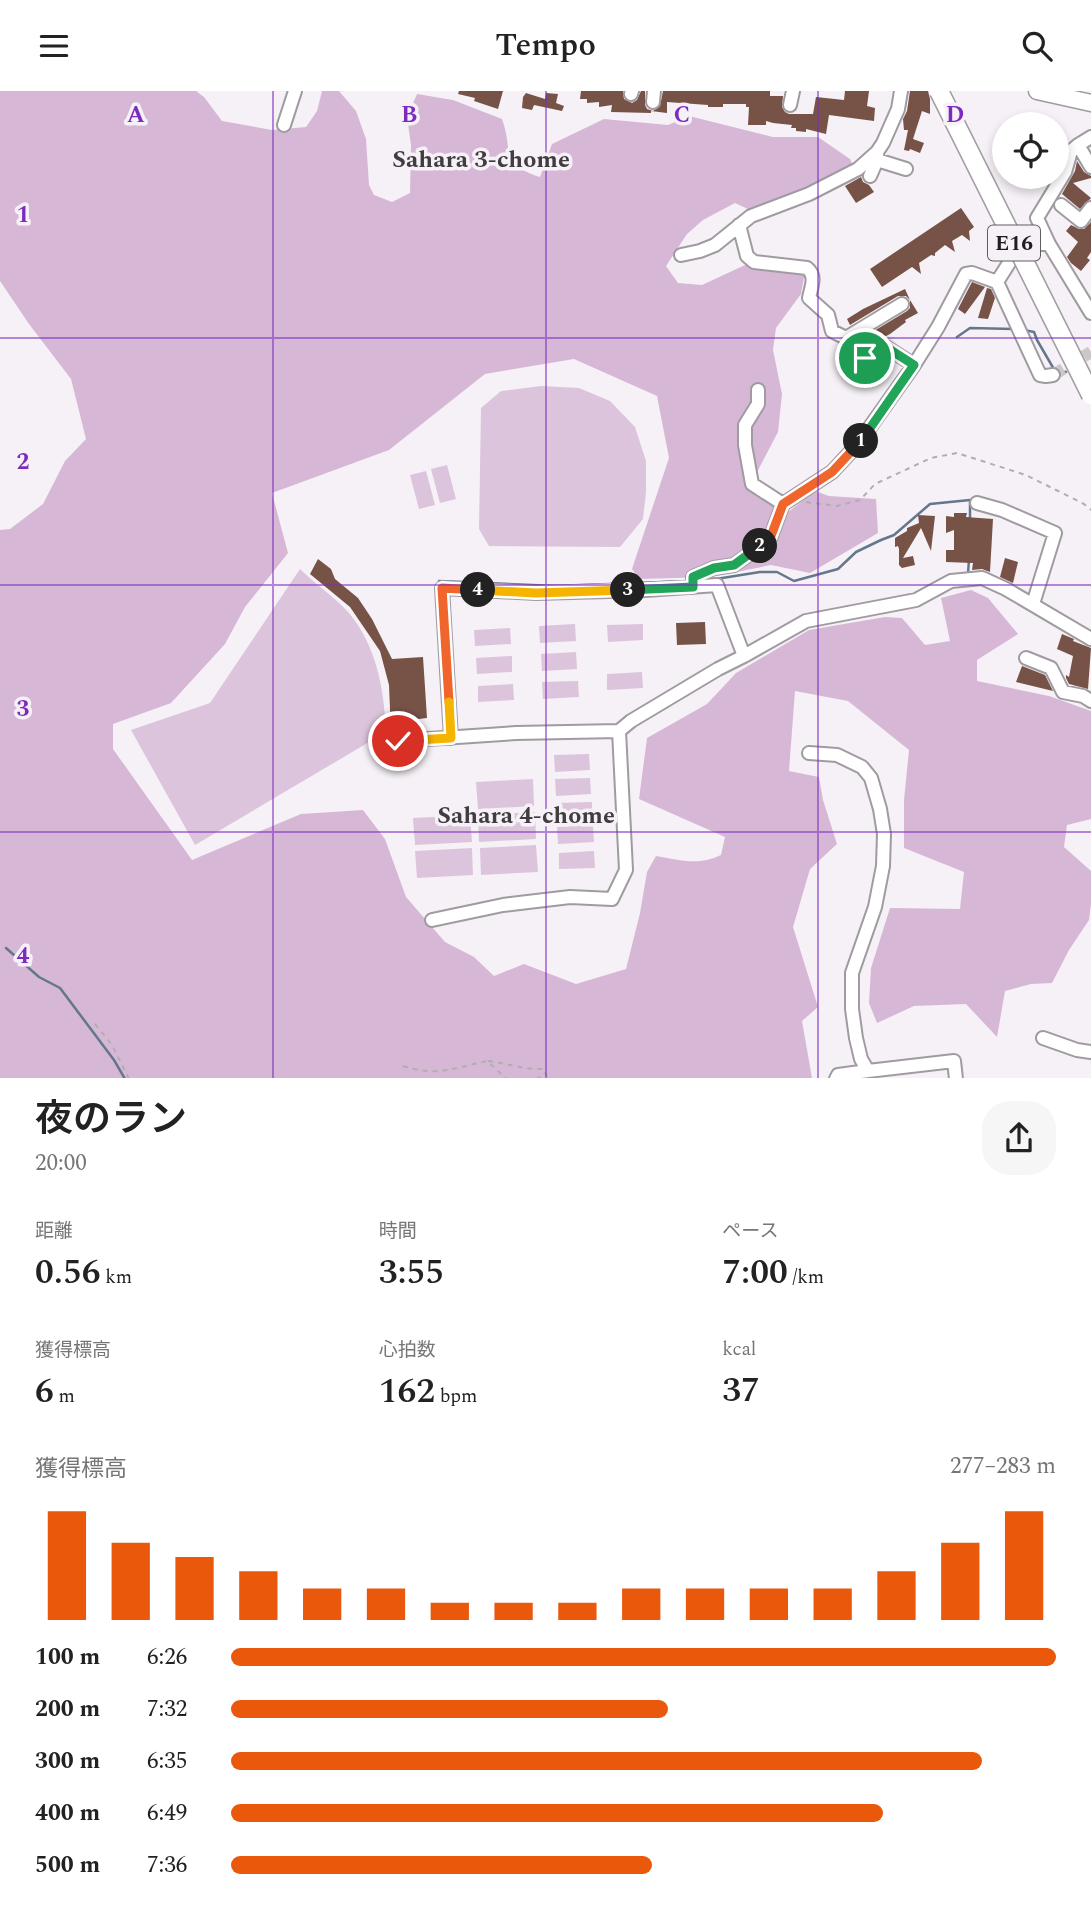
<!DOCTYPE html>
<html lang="ja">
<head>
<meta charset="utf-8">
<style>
	:root { --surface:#fff; --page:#f6f6f6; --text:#222; --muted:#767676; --accent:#ea580c }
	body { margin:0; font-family:Spectral,"Noto Sans JP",serif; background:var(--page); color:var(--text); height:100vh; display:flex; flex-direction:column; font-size:26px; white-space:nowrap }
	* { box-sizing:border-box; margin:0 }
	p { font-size:23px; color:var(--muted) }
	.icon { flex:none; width:38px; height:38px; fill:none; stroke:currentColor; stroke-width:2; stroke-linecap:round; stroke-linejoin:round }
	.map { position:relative; height:987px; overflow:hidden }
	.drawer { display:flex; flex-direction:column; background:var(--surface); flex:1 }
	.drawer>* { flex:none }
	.tools { position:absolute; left:992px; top:21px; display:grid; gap:14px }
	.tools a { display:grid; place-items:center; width:77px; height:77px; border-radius:50%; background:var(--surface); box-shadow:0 4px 10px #0003; font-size:35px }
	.pin { position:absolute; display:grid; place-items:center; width:60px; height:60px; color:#fff; margin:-30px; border:4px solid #fff; border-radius:50%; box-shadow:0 2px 7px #0007 }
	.km { position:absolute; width:35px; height:35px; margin:-18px; border-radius:50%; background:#222; color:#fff; font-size:19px; line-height:35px; text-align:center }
	.round { display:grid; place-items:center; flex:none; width:74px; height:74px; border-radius:28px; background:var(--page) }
	.summary { display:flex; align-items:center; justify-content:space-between; height:119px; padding:0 35px }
	h1 { font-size:38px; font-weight:600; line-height:52px }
	.metrics { display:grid; grid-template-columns:repeat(3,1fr); gap:10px; height:119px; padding:7px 35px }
	.metrics div { display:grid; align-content:center }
	.metrics b { font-size:35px; font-weight:600 }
	.metrics small { font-size:19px; font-weight:400 }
	.metrics p { font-size:19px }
	.chart { height:196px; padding:14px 35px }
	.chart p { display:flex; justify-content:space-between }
	.chart svg { width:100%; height:126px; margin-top:7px; stroke:var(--accent); stroke-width:6 }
	ul { padding:0 35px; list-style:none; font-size:23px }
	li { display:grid; grid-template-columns:112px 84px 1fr; align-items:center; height:52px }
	li i { height:18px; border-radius:9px; background:var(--accent) }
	header { display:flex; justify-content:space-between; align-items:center; height:91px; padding:0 35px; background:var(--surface); font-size:32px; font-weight:600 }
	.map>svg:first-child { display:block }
</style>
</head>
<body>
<header><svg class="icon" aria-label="menu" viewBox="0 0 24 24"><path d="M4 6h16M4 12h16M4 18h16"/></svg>Tempo<svg class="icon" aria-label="search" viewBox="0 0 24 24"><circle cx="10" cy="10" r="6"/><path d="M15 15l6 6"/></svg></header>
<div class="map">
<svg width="1091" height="988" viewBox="0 0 1091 988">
	<rect width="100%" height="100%" fill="#f6f1f6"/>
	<path fill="#dcc5dc" d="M541,295L579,297L610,310L635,336L646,370V401L643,428L620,456L489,455L479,438L481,317L501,300Z
		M447,374L456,408L440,412L431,378Z
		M426,380L435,414L419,418L410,384Z
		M300,478C315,493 335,506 349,522C377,556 384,598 386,641L195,754L131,639L210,612Z
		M575,533L576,550L540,552L539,535Z
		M643,533V549L608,551L607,534Z
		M510,537L511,553L475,555L474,539Z
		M576,561L577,578L542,580L541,563Z
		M512,565V581L477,583L476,567Z
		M642,581L643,597L607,599V583Z
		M578,590L579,606L543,608L542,591Z
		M513,593L514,609L478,611V595Z
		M589,663L590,679L555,681L554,664Z
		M590,687L591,703L556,705L555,688Z
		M533,688L534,715L478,718L476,691Z
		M592,711V727L557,729L556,712Z
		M535,721L536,748L479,751L478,724Z
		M470,724L472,751L415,754L413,727Z
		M593,734L594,751L558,753L557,736Z
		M536,754L538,781L481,784L480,757Z
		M472,757L473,784L417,787L415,760Z
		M594,760L595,777L559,778V762Z"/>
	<path fill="#d6b8d6" d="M0,0H196L204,6L222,30L272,39L306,36L317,20L322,0H339L356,20L366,48L369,94L374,104L392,111L410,102L411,54L407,26L417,3L453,9L502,28C514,61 498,72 540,86L552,53L604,28L668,34L689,25L773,46H818L850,68L857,84L800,99L750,119L735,112L703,129L687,143L666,175L678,192L702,194L745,174L805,181L801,203L776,237L773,259L782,303L778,341L755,385L788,421L815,400L829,405L876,408L878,442L810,482L771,474L711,486L639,488L632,478L669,367L657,305L574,268L485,283L389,359L272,402L288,462L245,516L225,553L171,612L113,633V658L192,769L301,723L363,719L385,748L406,806L445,851L474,866L494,885L524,873L576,893L626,878L640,822L647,781L656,765C680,769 698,775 721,764L725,746L639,708L647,647L707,613L736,582L809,539L885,526L902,527L925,554L950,550L941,507L971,499L988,507L1018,543L977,569V590L1049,605L1091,620V728L1067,734L1064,756L1091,780V812L1089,829L1069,859L1052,892L1031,893L1005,900L997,946L966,913L914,915L877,932L869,912L871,877L890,817L960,818L964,781L904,757V709L909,659L848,610L795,600L789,680L819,686L823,709L837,753L810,778L793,836L818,916L802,930L812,987L0,988V439L10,438L43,413L65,370L86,348L71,288L29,233L0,190Z"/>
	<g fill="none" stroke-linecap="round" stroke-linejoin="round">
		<path stroke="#64778c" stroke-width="2.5" d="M1024,239L1034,241L1037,249L1055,280L1066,281
			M957,246L970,237L1014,238
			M968,483L969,468
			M716,488L760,481H777L794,490L838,478L856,461L881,449L894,444L930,413L970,409V427
			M439,490L557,495L689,490
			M6,857L39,886L60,897L114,969L125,988"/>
	</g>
	<path fill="#775247" d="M459,0H503L498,18L474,10L475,7L458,3Z
		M581,0H623L624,8L632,12L637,9L641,0H645V14L647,18L653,20L660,15L663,0H770V5H783L782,16L785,21L789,23H813L816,6L844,9L845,0H869L867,15L875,17L874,30L829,24L826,43L806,38V41L796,40V37H791L792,34L773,32L766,30V34H748L749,16H746V13H723V16H708V14L667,11V22L651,20V22L611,21L612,14L599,16V11L587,12V8H580Z
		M910,0H928L930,8V23L922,20L913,48L924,52L920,62L910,58L909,60L904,59L908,39H904L903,28L907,20Z
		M526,2L545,8L546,2L558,3L556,12L564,15L562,20L534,14L532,19L522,17L523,6Z
		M1077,70L1084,81L1091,85V87L1073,92L1091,107L1080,118L1062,103L1075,80Z
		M861,86L863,91L869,94L874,101L856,112L845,95Z
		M961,117L974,136L969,140L970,150L962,144L952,150L955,161L945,154L935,162V165L931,164L919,172L921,183L912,176L882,196L870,178Z
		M1091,131V161L1087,167L1090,169L1081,180L1071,172L1067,166L1078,151L1066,140L1071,134L1079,138H1084Z
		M972,191L985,196L965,223L958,218Z
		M987,197L991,198L995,207L988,228L978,227Z
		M905,198L910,209L906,205H898L850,234L847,228L863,218Z
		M910,209L918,222L905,229L906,231L890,243L866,255L862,254L859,249L907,220L910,217Z
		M954,422H967L966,426L993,428L990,481L982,478L972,479L973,472L946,471V459H954V439L946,442V425L954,426Z
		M918,424L935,425L931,460L921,437L903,467L913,465L915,474L902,477L899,474V458L898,455L895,456V447L907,440V437L919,432Z
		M1005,467L1018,471L1013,492L1000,486Z
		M318,468L331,478L335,488L358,507L372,528L392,568L423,566L427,627L401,630V641L391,642L389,594L380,560L350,516L310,483Z
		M705,531L706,553L677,554L676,532Z
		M1062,543L1074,548L1073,550L1091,557L1088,598L1069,593L1066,587V584L1069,586L1073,565L1057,558Z
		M1022,575L1045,584L1053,600L1016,591Z"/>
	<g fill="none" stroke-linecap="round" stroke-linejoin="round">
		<path stroke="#cbc7cb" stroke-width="12" stroke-dasharray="12 6" stroke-linecap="butt" d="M1053,284L1091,261"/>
		<defs>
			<path id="minor" d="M631,3L632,0
				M653,11L654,0
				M790,14L793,0
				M284,34L295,0
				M1091,46L1078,54L1071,60L1065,81L1037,127L1049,153L1091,222
				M1078,54L1091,76
				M877,69L906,78
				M870,85L877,69V61
				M1061,114L1081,130L1091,117
				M739,134L747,165L754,171L807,177C817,185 811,196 809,207L828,224L832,240L846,247L902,213
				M681,164L700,160L715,154L751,125L809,103L858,78L877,61L883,52L898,18L901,0
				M997,191L1014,164L1032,153H1049
				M865,266L882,256H886L914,274
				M977,412L1002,419L1055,442L1033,513
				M783,413L832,381L858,353L914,274L938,236L966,183L972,182L997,191L1040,284L1046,285L1053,284
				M693,496V486L714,477L734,474L755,459L771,445L783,413L752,393L745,354V334L758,313V299
				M1026,567L1051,577L1063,601L1083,605L1091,610
				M451,647L442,497L536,502L645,499L717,494L744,565
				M398,650L516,642L619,640L631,630L718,578L744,565L806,530L916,509L951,490L982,487L1006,498L1091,548
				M809,662L837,664L862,676L871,687L880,718L884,743L883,775L875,816L852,882V918L856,947L861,968L868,980L954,970L956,988
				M432,829L503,814L570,806L612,808L626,779L619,640
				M1043,947L1077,959L1091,961
				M836,988L838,984L868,980"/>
			<path id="major" d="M1037,0L1091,12"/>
		</defs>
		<use href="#minor" stroke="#a09ba0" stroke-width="16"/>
		<use href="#major" stroke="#a09ba0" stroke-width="19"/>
		<path stroke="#b1adb1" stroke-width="2" stroke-dasharray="5 5" stroke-linecap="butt" d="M806,411L837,415L860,409L875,393L931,367L957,362L1026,384L1084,413L1091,419
			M95,933L112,954L129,988
			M488,970C507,972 524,979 544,978L546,984L553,988
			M403,975C438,986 453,977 487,970L507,988
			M536,988L545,984"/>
		<use href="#minor" stroke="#fff" stroke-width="12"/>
		<use href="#major" stroke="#fff" stroke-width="16"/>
		<defs>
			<path id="highway-bridge" d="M939,0L1091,304"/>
		</defs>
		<use href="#highway-bridge" stroke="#a09ba0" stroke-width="21" stroke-linecap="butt"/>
		<use href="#highway-bridge" stroke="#fff" stroke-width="18"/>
	</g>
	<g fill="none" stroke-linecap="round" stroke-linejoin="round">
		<defs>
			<path id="split-1" d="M861,350L914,274L886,256H882L865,267"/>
			<path id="split-2" d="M760,455L771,445L783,413L832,381L861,350"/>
			<path id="split-3" d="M628,499L693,496V486L714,477L734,474L760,455"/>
			<path id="split-4" d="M478,499L536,502L628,499"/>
			<path id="split-5" d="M449,611L442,497L478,499"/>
			<path id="split-6" d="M398,650L451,647L449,611"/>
		</defs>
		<use href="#split-1" stroke="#fff" stroke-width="14"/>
		<use href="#split-2" stroke="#fff" stroke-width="14"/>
		<use href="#split-3" stroke="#fff" stroke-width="14"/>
		<use href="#split-4" stroke="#fff" stroke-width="14"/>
		<use href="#split-5" stroke="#fff" stroke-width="14"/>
		<use href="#split-6" stroke="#fff" stroke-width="14"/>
		<use href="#split-1" stroke="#22a559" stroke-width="9"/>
		<use href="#split-2" stroke="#f0652b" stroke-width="9"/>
		<use href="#split-3" stroke="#22a559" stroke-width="9"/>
		<use href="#split-4" stroke="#f5b400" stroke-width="9"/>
		<use href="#split-5" stroke="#f0652b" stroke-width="9"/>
		<use href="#split-6" stroke="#f5b400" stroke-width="9"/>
	</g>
	<path fill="none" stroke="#7b2cbf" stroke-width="2" stroke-opacity="0.55" d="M273,0V988M546,0V988M818,0V988M0,247H1091M0,494H1091M0,741H1091"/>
	<g text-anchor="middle" stroke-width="7" stroke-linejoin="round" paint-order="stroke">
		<rect fill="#f6f1f6" stroke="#605d60" stroke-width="2" x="988" y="134.5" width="52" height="35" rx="5"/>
		<g font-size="21" font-weight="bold" fill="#1f1d1f">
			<text x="1014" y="159">E16</text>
		</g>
		<g font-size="24" font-weight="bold" fill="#403c40" stroke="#f6f1f6">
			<text x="481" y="76">Sahara 3-chome</text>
			<text x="526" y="732">Sahara 4-chome</text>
		</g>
	</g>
	<g font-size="23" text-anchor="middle" font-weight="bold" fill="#7b2cbf" stroke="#f6f1f6" stroke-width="7" stroke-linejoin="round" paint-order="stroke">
		<text x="136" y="31">A</text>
		<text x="409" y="31">B</text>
		<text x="682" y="31">C</text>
		<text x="955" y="31">D</text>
		<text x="23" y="131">1</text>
		<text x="23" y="378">2</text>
		<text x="23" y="625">3</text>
		<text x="23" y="872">4</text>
	</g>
</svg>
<div class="tools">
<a><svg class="icon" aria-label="locate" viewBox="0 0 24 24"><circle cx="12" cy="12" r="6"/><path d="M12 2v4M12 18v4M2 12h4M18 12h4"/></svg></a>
</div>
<div class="pin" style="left:865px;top:267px;background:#1e9e55"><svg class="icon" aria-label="arrive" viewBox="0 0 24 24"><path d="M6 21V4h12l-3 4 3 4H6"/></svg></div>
<div class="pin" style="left:398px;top:650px;background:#d93025"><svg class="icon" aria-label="check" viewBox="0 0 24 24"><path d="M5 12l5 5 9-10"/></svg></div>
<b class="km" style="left:861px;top:350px">1</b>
<b class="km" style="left:760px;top:455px">2</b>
<b class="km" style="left:628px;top:499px">3</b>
<b class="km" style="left:478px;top:499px">4</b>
</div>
<section class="drawer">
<div class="summary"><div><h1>夜のラン</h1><p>20:00</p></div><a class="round"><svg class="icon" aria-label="share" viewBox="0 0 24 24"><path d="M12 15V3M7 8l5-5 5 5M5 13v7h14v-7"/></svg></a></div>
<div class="metrics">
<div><p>距離</p><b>0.56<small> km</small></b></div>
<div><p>時間</p><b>3:55</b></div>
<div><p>ペース</p><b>7:00<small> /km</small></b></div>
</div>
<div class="metrics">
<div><p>獲得標高</p><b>6<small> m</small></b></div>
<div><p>心拍数</p><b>162<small> bpm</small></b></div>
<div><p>kcal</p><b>37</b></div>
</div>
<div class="chart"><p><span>獲得標高</span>277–283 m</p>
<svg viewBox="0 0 160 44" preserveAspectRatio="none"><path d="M5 44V6M15 44V17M25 44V22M35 44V27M45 44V33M55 44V33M65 44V38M75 44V38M85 44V38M95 44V33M105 44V33M115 44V33M125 44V33M135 44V27M145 44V17M155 44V6"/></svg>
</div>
<ul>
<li><b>100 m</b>6:26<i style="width:100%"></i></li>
<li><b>200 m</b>7:32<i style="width:53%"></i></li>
<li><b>300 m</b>6:35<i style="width:91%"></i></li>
<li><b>400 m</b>6:49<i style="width:79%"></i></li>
<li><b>500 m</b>7:36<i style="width:51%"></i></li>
</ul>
</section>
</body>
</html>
